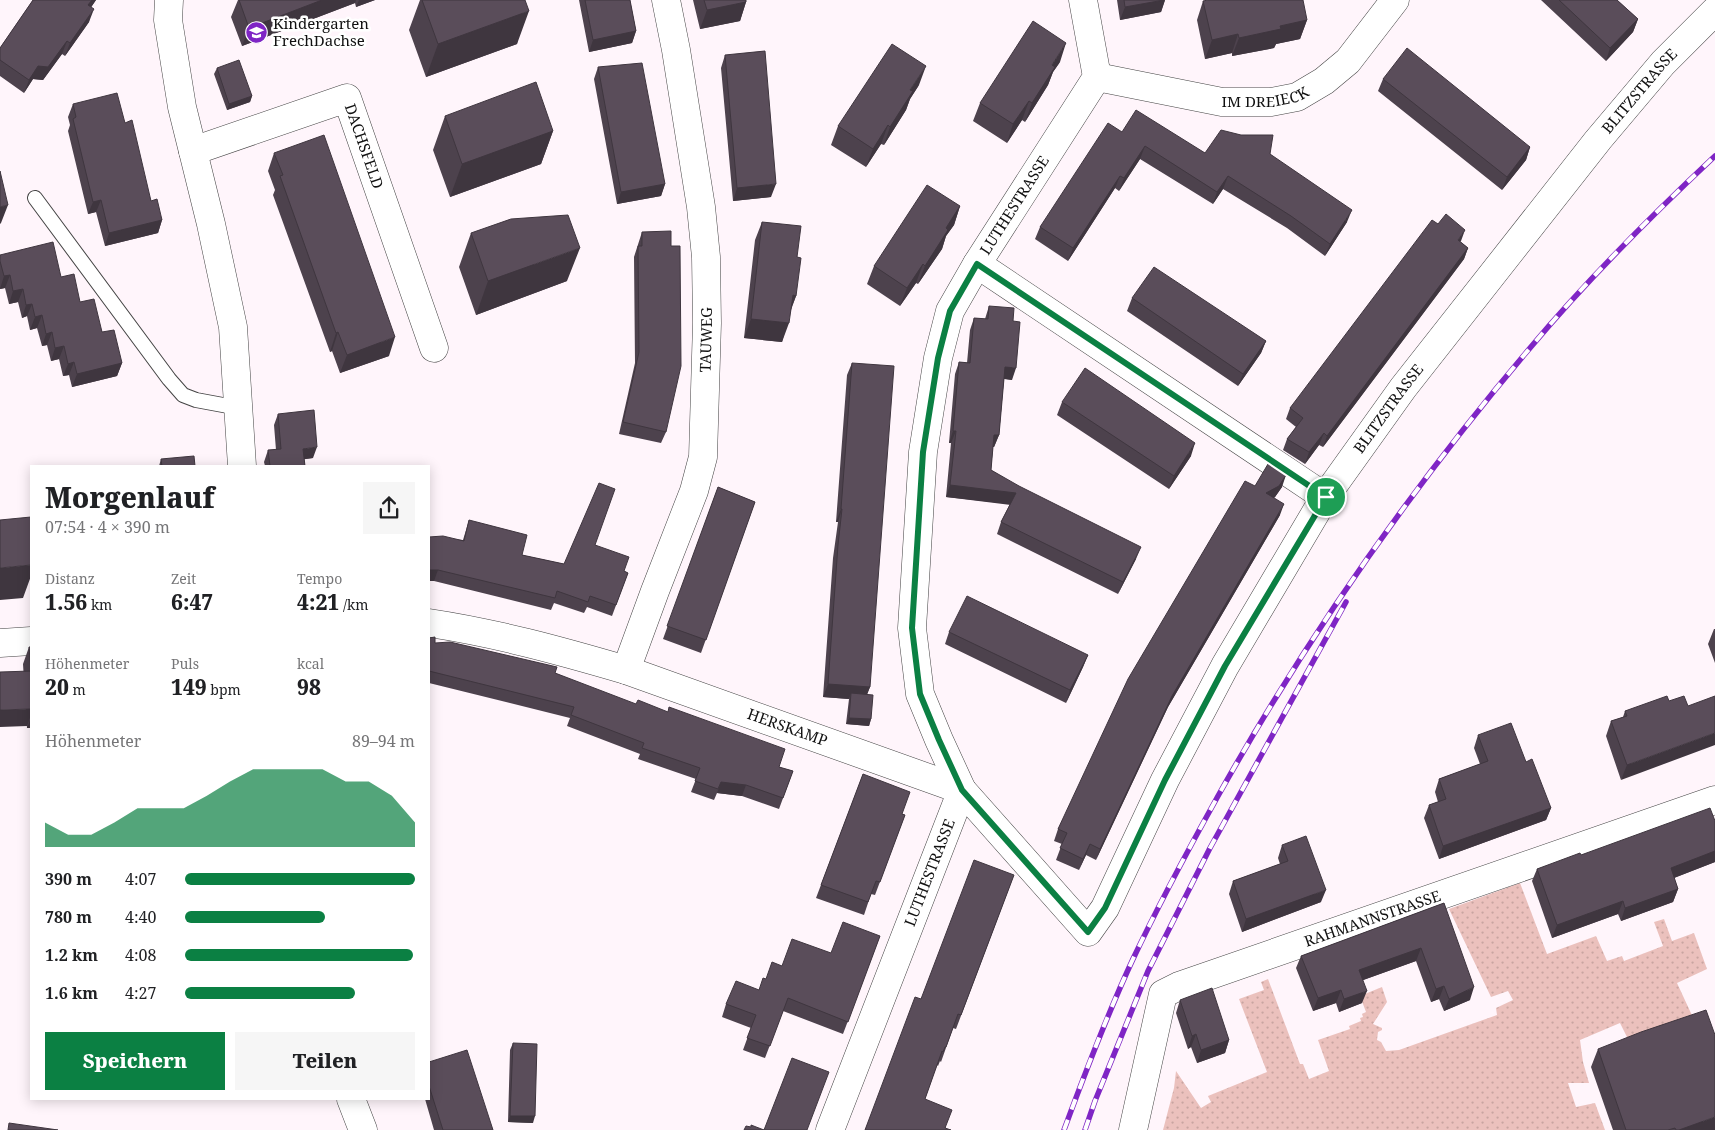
<!DOCTYPE html>
<html lang="de">
<head>
<meta charset="utf-8">
<style>
	:root { --surface:#fff; --page:#f6f6f6; --text:#202124; --muted:#757577; --accent:#0b8043 }
	body { margin:0; font-family:"Noto Serif",serif; background:var(--page); color:var(--text); height:100vh; display:flex; flex-direction:column; font-size:19px; white-space:nowrap }
	* { box-sizing:border-box; margin:0 }
	p { font-size:16px; color:var(--muted) }
	.icon { flex:none; width:28px; height:28px; fill:none; stroke:currentColor; stroke-width:2; stroke-linecap:round; stroke-linejoin:round }
	.map { position:relative; flex:1; overflow:hidden }
	.side { position:absolute; left:30px; top:465px; width:400px; height:635px; display:flex; flex-direction:column; background:var(--surface); border-radius:0px; box-shadow:0 2px 12px #0003 }
	.side>* { flex:none }
	.pin { position:absolute; display:grid; place-items:center; width:42px; height:42px; color:#fff; margin:-21px; border:2px solid #fff; border-radius:50%; box-shadow:0 1px 5px #0007 }
	.round { display:grid; place-items:center; flex:none; width:52px; height:52px; border-radius:0px; background:var(--page) }
	.head { display:flex; align-items:center; justify-content:space-between; height:85px; padding:0 15px }
	h1 { font-size:28px; font-weight:800; line-height:38px }
	.stats { display:grid; grid-template-columns:repeat(3,1fr); gap:8px; height:85px; padding:5px 15px }
	.stats div { display:grid; align-content:center }
	.stats b { font-size:21px; font-weight:800 }
	.stats small { font-size:14px; font-weight:400 }
	.stats p { font-size:14px }
	.chart { height:140px; padding:10px 15px }
	.chart p { display:flex; justify-content:space-between }
	.chart svg { width:100%; height:90px; margin-top:5px; fill:var(--accent); opacity:.7 }
	.primary-button { display:flex; gap:10px; margin-top:auto; padding:10px 15px }
	.primary-button a { flex:1; height:58px; border-radius:0px; background:var(--accent); color:#fff; font-size:20px; font-weight:800; line-height:58px; text-align:center }
	.primary-button a+a { background:var(--page); color:var(--text) }
	ul { padding:0 15px; list-style:none; font-size:16px }
	li { display:grid; grid-template-columns:80px 60px 1fr; align-items:center; height:38px }
	li i { height:12px; border-radius:6px; background:var(--accent) }
	.map>svg:first-child { display:block }
</style>
</head>
<body>
<div class="map">
<svg width="1715" height="1130" viewBox="0 0 1715 1130">
	<defs>
		<pattern id="grass-dots" width="8" height="8" patternUnits="userSpaceOnUse" patternTransform="scale(1.25)"><rect width="8" height="8" fill="#ebc1bd"/><path d="M2 2h.1M6 6h.1" fill="none" stroke="#c8a5a1" stroke-width="1.8" stroke-linecap="round"/></pattern>
	</defs>
	<rect width="100%" height="100%" fill="#fff5fb"/>
	<path fill="url(#grass-dots)" d="M1520,883L1547,954L1596,936L1607,961L1622,956L1624,961L1663,946L1654,922L1664,919L1672,941L1694,933L1707,969L1677,983L1696,1024L1632,1047L1620,1023L1580,1040L1583,1062L1589,1083H1568L1576,1107L1595,1103L1605,1130H1163L1174,1088L1176,1071L1201,1108L1211,1102L1208,1096L1267,1072L1239,999L1264,990L1261,982L1268,979L1300,1064H1303L1309,1079L1329,1071L1318,1040L1350,1029L1349,1026L1361,1021L1360,1018L1363,1017L1362,1014L1366,1012L1360,996L1382,987L1387,1002L1373,1024L1382,1028V1030L1378,1032L1377,1040L1381,1042L1386,1051L1399,1050L1497,1015L1496,1008L1513,1000L1508,991L1491,997L1449,909Z"/>
	<g fill="none" stroke-linecap="round" stroke-linejoin="round">
		<defs>
			<path id="lane" d="M35,198L169,379L183,395L196,400L239,408"/>
			<g id="street">
				<path d="M169,0L168,20L182,107L211,224L233,327L242,466"/>
				<path id="s1" d="M1097,77L1222,102H1271L1297,97L1324,81L1348,61L1395,0"/>
				<path id="s2" d="M193,151L347,98L434,348"/>
				<path d="M977,264L1325,497"/>
				<path id="s3" d="M429,623C496,633 561,651 626,670L962,790L1088,932L1105,908L1165,780L1225,666L1325,497L1403,388L1598,140L1663,63L1715,11"/>
				<path d="M0,643L31,641"/>
				<path id="s4" d="M626,670L655,591L694,491L703,457L707,323L706,257L701,207L676,50L666,0"/>
				<path d="M351,1099L363,1130"/>
				<path id="s5" d="M830,1130L962,790L939,740L920,694L912,628L923,452L938,358L950,311L977,264L1097,77L1083,0"/>
				<path id="s6" d="M1133,1130L1163,994L1179,986L1715,800"/>
			</g>
		</defs>
		<use href="#lane" stroke="#444" stroke-width="16"/>
		<use href="#street" stroke="#444" stroke-width="29"/>
		<use href="#lane" stroke="#fff" stroke-width="14"/>
		<use href="#street" stroke="#fff" stroke-width="28"/>
		<defs>
			<path id="rail" d="M1064,1130C1085,1073 1107,1015 1133,959C1159,904 1188,850 1218,796C1307,637 1412,487 1530,348C1587,280 1650,217 1715,156
				M1085,1130L1095,1101L1148,971L1210,848L1346,602"/>
		</defs>
		<use href="#rail" stroke="#7f25c5" stroke-width="5.5"/>
		<use href="#rail" stroke="#fff" stroke-width="4" stroke-dasharray="11" stroke-linecap="butt"/>
	</g>
	<path fill="#4d424d" d="M33,0H96L91,7L89,22L65,56L62,54L43,80L33,79L24,93L0,76V48Z
		M238,0H375L356,7L355,3L242,46L231,17Z
		M420,0H525L517,44L426,77L409,30Z
		M579,0H630L636,31L632,43L589,52Z
		M693,0H746V2L740,21L700,29Z
		M1117,0H1165L1161,12L1120,20Z
		M1541,0H1617L1638,19L1633,32L1606,61Z
		M1203,1L1307,20L1300,39L1276,44L1274,48L1232,56V53L1205,59L1197,20Z
		M725,55L771,197L733,201L721,68Z
		M1060,62L1053,72L1048,85L1025,122L1022,120L1007,143L973,121L980,103Z
		M598,67L665,184L661,196L617,204L594,79Z
		M217,68L252,96L250,102L227,110L214,74Z
		M1383,79L1530,147L1526,160L1502,190L1378,91Z
		M919,85L910,99L906,110L884,145L881,144L866,167L831,145L838,126Z
		M73,104L151,201L162,220L158,233L105,246L96,212L88,214L68,131L70,125L68,117Z
		M445,116L553,131L541,164L450,197L433,150Z
		M1122,132L1205,153L1270,154L1347,222L1325,256L1287,228L1223,189L1213,204L1140,159L1119,191L1115,188L1068,261L1035,239L1040,227Z
		M274,153L389,356L340,373L332,351L330,352L273,195L275,190L268,171Z
		M960,206L954,225L946,236L942,249L918,284L916,283L900,306L867,284L874,266Z
		M762,222L797,257L796,296L791,310L782,342L744,338L755,240Z
		M642,232L666,432L661,443L619,434L635,363L634,257Z
		M471,233L567,281L476,315L459,267Z
		M1461,242L1468,248L1464,259L1323,447L1319,445L1305,464L1283,450L1287,439L1296,427L1286,419L1290,408Z
		M0,255L61,277L102,332L122,363L117,376L72,387L69,375L63,376L59,359L51,361L47,345L42,346L37,328L30,330L27,316L22,318L18,302L9,304L5,288L0,289Z
		M1132,298L1266,341L1261,353L1238,386L1127,311Z
		M989,306L1013,321L1012,380L1004,379L999,435L994,447H993L991,470L1136,559L1118,594L997,534L1001,522L1010,504L946,497L951,443H949L955,374L959,362L967,363L970,330L974,318L985,319Z
		M852,363L870,687L867,694L871,719L869,726L846,724L849,699L823,697L833,558L838,522H836L847,375Z
		M1062,402L1191,456L1169,489L1057,415Z
		M278,414L313,458L304,459L305,466H265L264,462L268,450H276L274,425Z
		M161,459L195,466H159Z
		M1255,486L1282,487L1275,497L1274,498L1280,515L1168,707L1096,860L1086,855L1079,870L1056,860L1062,844L1054,841L1058,829Z
		M718,487L755,502L701,653L663,639Z
		M469,520L522,555L564,564L595,545L624,571L628,573L612,616L587,607L584,613L554,603L551,610L434,581H429V537L463,540Z
		M1714,629H1715V663L1708,644Z
		M949,632L1088,655L1083,667L1066,703L945,644Z
		M429,638L435,643L555,673L779,767L793,771L779,809L742,796L717,793L714,800L691,792L696,779L638,759L640,754L567,726L570,718L429,683Z
		M29,647H31V728H27L23,664Z
		M1669,701L1621,780L1606,736L1611,721L1623,717L1625,711Z
		M1478,735L1526,762L1551,808L1546,820L1439,859L1424,818L1429,805L1438,802L1435,792L1439,779L1480,764L1474,748Z
		M863,774L902,814L905,815L875,895L871,894L864,915L816,898Z
		M1715,821V862L1674,878L1678,889L1673,902L1621,921L1618,914L1552,938L1532,881L1537,869L1581,855Z
		M1282,845L1321,902L1242,932L1229,894L1233,881L1280,864L1278,858Z
		M1014,875L956,1029L953,1028L941,1062L940,1061L938,1066L937,1065L925,1099L946,1128L865,1130L921,999Z
		M1444,903L1470,1000L1444,1011L1439,999L1431,1002L1416,961L1363,980L1362,1003L1339,1012L1336,1003L1313,1011L1296,968L1301,956Z
		M880,936L843,1034L783,1011L765,1058L743,1050L751,1028L722,1017L726,1004L759,990L782,966L831,953Z
		M1180,1000L1229,1040L1225,1053L1197,1063L1191,1047L1188,1049L1176,1013Z
		M513,1043L533,1123L508,1122L510,1050Z
		M1598,1049L1715,1130H1613L1591,1067Z
		M429,1062L493,1130H434L425,1099H429Z"/>
	<path fill="#3f363f" d="M92,0H96L84,18L88,5Z
		M322,0H356L355,3L242,46L249,28Z
		M359,0H375L356,7Z
		M1165,0L1161,12L1120,20L1125,7Z
		M746,2L740,21L700,29L707,10Z
		M94,9L89,22L65,56L70,43Z
		M529,11L517,44L426,77L438,44Z
		M1638,19L1633,32L1606,61L1610,48Z
		M1307,20L1300,39L1276,44L1274,48L1232,56L1239,38L1280,26Z
		M636,31L632,43L589,52L593,40Z
		M1238,34L1232,53L1205,59L1212,40Z
		M67,41L62,54L43,80L33,79L24,93L29,80L38,66Z
		M1066,43L1060,62L1053,72L1048,85L1025,122L1032,103L1052,65Z
		M926,66L919,85L910,99L906,110L884,145L890,127L910,90Z
		M252,96L250,102L227,110L229,104Z
		M1029,101L1022,120L1007,143L1013,124Z
		M888,125L881,144L866,167L873,149Z
		M553,131L541,164L450,197L462,164Z
		M1145,146L1140,159L1119,191L1124,178Z
		M1530,147L1526,160L1502,190L1507,177Z
		M1120,176L1115,188L1068,261L1073,248Z
		M1228,176L1223,189L1213,204L1217,192Z
		M665,184L661,196L617,204L621,192Z
		M776,184L771,197L733,201L737,188Z
		M101,200L96,212L88,214L93,202Z
		M8,205L1,223L0,224V207Z
		M960,206L954,225L946,236L942,249L918,284L925,266L946,228Z
		M1352,210L1347,222L1325,256L1330,244Z
		M162,220L158,233L105,246L109,233Z
		M1465,230L1461,241L1454,251L1458,240Z
		M580,248L567,281L476,315L488,281Z
		M1468,248L1464,259L1323,447L1327,436Z
		M923,264L916,283L900,306L907,288Z
		M10,275L5,288L0,289L4,276Z
		M23,289L18,302L9,304L13,291Z
		M793,295L796,296L789,314Z
		M32,304L27,316L22,318L26,305Z
		M42,315L37,328L30,330L35,317Z
		M751,319L789,323L782,342L744,338Z
		M52,332L47,345L42,346L46,334Z
		M338,332L332,351L330,352L336,333Z
		M395,337L389,356L340,373L347,355Z
		M1266,341L1261,353L1238,386L1243,374Z
		M64,346L59,359L51,361L55,348Z
		M74,362L69,375L63,376L68,364Z
		M122,363L117,376L72,387L77,374Z
		M1005,367L1016,368L1012,380L1000,378Z
		M953,431H956L951,443H949Z
		M1324,433L1319,445L1305,464L1309,452Z
		M994,435H999L994,447L990,446Z
		M1195,443L1191,456L1169,489L1174,476Z
		M317,447L313,458L299,460L303,449Z
		M1286,475L1282,487L1275,497L1261,504L1266,493Z
		M950,485L1016,493L1011,505L946,497Z
		M1284,504L1280,515L1168,707L1096,860L1100,849L1172,696Z
		M841,509H842L838,522H836Z
		M1141,547L1136,559L1118,594L1123,582Z
		M31,565V576L23,598L0,600V568Z
		M429,570H438L434,581H429Z
		M1088,655L1083,667L1066,703L1070,690Z
		M828,684L870,687L865,700L851,693L849,699L823,697Z
		M31,709V715L27,726L0,727V710Z
		M31,717V728H27Z
		M849,718L871,719L869,726L846,724Z
		M1715,733V745L1621,780L1627,765Z
		M721,782L746,785L742,796L717,793Z
		M1551,808L1546,820L1439,859L1443,846Z
		M1090,844L1086,855L1079,870L1083,859Z
		M1715,851V862L1666,881L1671,868Z
		M1678,889L1673,902L1621,921L1625,908Z
		M1326,890L1321,902L1242,932L1246,919Z
		M1623,901L1618,914L1552,938L1557,925Z
		M1421,948L1416,961L1355,983L1359,970Z
		M1444,986L1439,999L1431,1002L1436,989Z
		M1474,987L1470,1000L1444,1011L1449,999Z
		M1341,990L1336,1003L1313,1011L1318,998Z
		M1367,991L1362,1003L1339,1012L1344,999Z
		M1196,1034L1191,1047L1188,1049L1192,1036Z
		M1229,1040L1225,1053L1197,1063L1201,1050Z
		M510,1116H535L533,1123L508,1122Z
		M1715,1117V1130H1679Z"/>
	<path fill="#5a4d5a" stroke="#3f363f" d="M33,0H92L88,5L94,9L70,43L67,41L48,67L38,66L29,80L0,60V48Z
		M239,0H322L249,28Z
		M422,0H525L529,11L438,44Z
		M585,0H630L636,31L593,40Z
		M704,0H746V2L707,10Z
		M1124,0H1164L1125,7Z
		M1208,0H1303L1307,20L1280,26L1281,29L1239,38L1238,34L1212,40L1203,1Z
		M1559,0H1617L1638,19L1610,48Z
		M1033,21L1066,43L1052,65L1055,67L1032,103L1029,101L1013,124L980,103Z
		M892,44L926,66L910,90L913,91L890,127L888,125L873,149L838,126Z
		M1407,48L1530,147L1507,177L1383,79Z
		M765,51L776,184L737,188L725,55Z
		M239,60L252,96L229,104L217,68Z
		M642,63L665,184L621,192L598,67Z
		M536,82L553,131L462,164L445,116Z
		M117,93L125,123L132,120L151,201L157,199L162,220L109,233L101,200L93,202L73,119L76,117L73,104Z
		M1136,110L1205,153L1221,130L1241,135H1273L1270,154L1352,210L1330,244L1291,216L1228,176L1217,192L1145,146L1124,178L1120,176L1073,248L1040,227L1108,123L1122,132Z
		M324,135L395,337L347,355L338,332L336,333L280,176L283,175L274,153Z
		M0,171L8,205L0,207Z
		M927,185L960,206L946,228L948,230L925,266L923,264L907,288L874,266Z
		M1446,214L1465,230L1458,240L1468,248L1327,436L1324,433L1309,452L1287,439L1303,418L1290,408L1432,220L1438,224Z
		M568,215L580,248L488,281L471,233L511,219Z
		M762,222L801,226L797,257L801,258L796,296L793,295L789,323L751,319Z
		M671,231V246H680L681,366L666,432L623,422L639,352L638,246H642V232Z
		M53,242L61,277L74,274L80,302L94,299L102,332L114,330L122,363L77,374L74,362L68,364L64,346L55,348L52,332L46,334L42,315L35,317L32,304L26,305L23,289L13,291L10,275L4,276L0,261V255Z
		M1154,267L1266,341L1243,374L1132,298Z
		M989,306L1014,308L1013,321L1020,322L1016,368L1005,367L999,435H994L991,470L1019,486L1141,547L1123,582L1001,522L1016,493L950,485L956,431H953L959,362L970,363L974,318L988,319Z
		M852,363L894,366L870,687L828,684L838,545L842,509H841Z
		M1085,368L1195,443L1174,476L1062,402Z
		M314,410L317,447L303,449L305,466H270L268,450L281,449L278,414Z
		M194,456L195,466H162L161,459Z
		M1268,464L1286,475L1279,486L1266,493L1284,504L1172,696L1100,849L1090,844L1083,859L1060,848L1067,833L1058,829L1128,679L1245,481L1255,486Z
		M599,483L615,489L595,545L629,557L624,571L628,573L616,605L590,596L588,602L557,591L555,598L438,570H429V537L443,536L464,541L469,520L527,535L522,555L564,564Z
		M718,487L755,502L706,640L667,626Z
		M31,517V565L0,568V520Z
		M967,596L1088,655L1070,690L949,632Z
		M435,637V643L450,642L557,667L555,673L636,704L638,700L668,712L669,707L785,749L779,767L793,771L783,798L746,785L721,782L718,789L695,781L700,768L642,748L644,743L571,715L574,707L429,671V638Z
		M29,647H31V709L0,710V672L31,671Z
		M851,693L873,695L871,719L849,718Z
		M1667,696L1669,701L1684,696L1688,706L1715,696V733L1627,765L1611,721L1627,716L1625,711Z
		M1511,723L1526,762L1532,759L1551,808L1443,846L1429,805L1446,799L1439,779L1488,761L1478,735Z
		M863,774L910,792L902,814L905,815L880,882L876,881L868,902L821,885Z
		M1710,808L1715,821V851L1671,868L1678,889L1625,908L1623,901L1557,925L1537,869L1580,853L1581,855Z
		M1306,836L1326,890L1246,919L1233,881L1288,861L1282,845Z
		M974,860L1014,875L961,1015L958,1014L946,1047H945L943,1052L942,1051L925,1099L952,1110L945,1128L951,1130H865L915,997L921,999Z
		M1444,903L1474,987L1449,999L1444,986L1436,989L1421,948L1359,970L1367,991L1344,999L1341,990L1318,998L1301,956Z
		M843,922L880,936L848,1022L788,998L770,1046L747,1038L756,1015L726,1004L736,981L759,990L763,978L766,979L772,962L782,966L792,939L831,953Z
		M1212,988L1229,1040L1201,1050L1196,1034L1192,1036L1180,1000Z
		M1706,1010L1715,1035V1117L1679,1130H1676L1675,1128L1668,1130H1626L1598,1049L1641,1032Z
		M513,1043L537,1044L535,1116H510Z
		M467,1050L493,1130H443L429,1086V1062Z
		M792,1058L829,1072L807,1130H744L746,1126L751,1127V1125L764,1130Z
		M9,1123L58,1130H8Z"/>
	<g fill="none" stroke-linecap="round" stroke-linejoin="round">
		<defs>
			<path id="route" d="M977,264L1326,497L1225,666L1165,780L1105,908L1088,932L962,790L939,740L920,694L912,628L923,452L938,358L950,311Z"/>
		</defs>
		<use href="#route" stroke="#fff" stroke-width="10"/>
		<use href="#route" stroke="#0b8043" stroke-width="6"/>
	</g>
	<defs>
		<symbol id="school-disc" viewBox="-11 -11 22 22"><circle r="9.5" fill="#7f25c5" stroke="#fff"/><path d="M0-5L7-2L0 1L-7-2ZM-4 1L0 2.5L4 1V4Q0 6-4 4Z" fill="#fff"/></symbol>
	</defs>
	<g fill-rule="evenodd">
		<use href="#school-disc" x="244" y="20" width="25" height="25"/>
	</g>
	<g text-anchor="middle" stroke-width="5" stroke-linejoin="round" paint-order="stroke">
		<g font-size="15" fill="#111" stroke="#fff" text-anchor="start">
			<text x="273" y="29">Kindergarten<tspan x="273" dy="17">FrechDachse</tspan></text>
		</g>
		<g font-size="15" fill="#111" stroke="#fff">
			<text dy="5" stroke="none"><textPath href="#s3" startOffset="1759">BLITZSTRASSE</textPath></text>
			<text dy="5" stroke="none"><textPath href="#s1" startOffset="171">IM DREIECK</textPath></text>
			<text dy="5" stroke="none"><textPath href="#s2" startOffset="214">DACHSFELD</textPath></text>
			<text dy="5" stroke="none"><textPath href="#s5" startOffset="980">LUTHESTRASSE</textPath></text>
			<text dy="5" stroke="none"><textPath href="#s4" startOffset="344">TAUWEG</textPath></text>
			<text dy="5" stroke="none"><textPath href="#s3" startOffset="1354">BLITZSTRASSE</textPath></text>
			<text dy="5" stroke="none"><textPath href="#s3" startOffset="374">HERSKAMP</textPath></text>
			<text dy="5" stroke="none"><textPath href="#s5" startOffset="276">LUTHESTRASSE</textPath></text>
			<text dy="5" stroke="none"><textPath href="#s6" startOffset="362">RAHMANNSTRASSE</textPath></text>
		</g>
	</g>
</svg>
<div class="pin" style="left:1326px;top:497px;background:#1e9e55"><svg class="icon" aria-label="arrive" viewBox="0 0 24 24"><path d="M6 21V4h12l-3 4 3 4H6"/></svg></div>
<section class="side">
<div class="head"><div><h1>Morgenlauf</h1><p>07:54 · 4 × 390 m</p></div><a class="round"><svg class="icon" aria-label="share" viewBox="0 0 24 24"><path d="M12 15V3M7 8l5-5 5 5M5 13v7h14v-7"/></svg></a></div>
<div class="stats">
<div><p>Distanz</p><b>1.56<small> km</small></b></div>
<div><p>Zeit</p><b>6:47</b></div>
<div><p>Tempo</p><b>4:21<small> /km</small></b></div>
</div>
<div class="stats">
<div><p>Höhenmeter</p><b>20<small> m</small></b></div>
<div><p>Puls</p><b>149<small> bpm</small></b></div>
<div><p>kcal</p><b>98</b></div>
</div>
<div class="chart"><p><span>Höhenmeter</span>89–94 m</p>
<svg viewBox="0 0 160 44" preserveAspectRatio="none"><path d="M0 44V32L10 38L20 38L30 32L40 25L50 25L60 25L70 19L80 12L90 6L100 6L110 6L120 6L130 12L140 12L150 19L160 32V44z"/></svg>
</div>
<ul>
<li><b>390 m</b>4:07<i style="width:100%"></i></li>
<li><b>780 m</b>4:40<i style="width:61%"></i></li>
<li><b>1.2 km</b>4:08<i style="width:99%"></i></li>
<li><b>1.6 km</b>4:27<i style="width:74%"></i></li>
</ul>
<div class="primary-button"><a>Speichern</a><a>Teilen</a></div>
</section>
</div>
</body>
</html>
